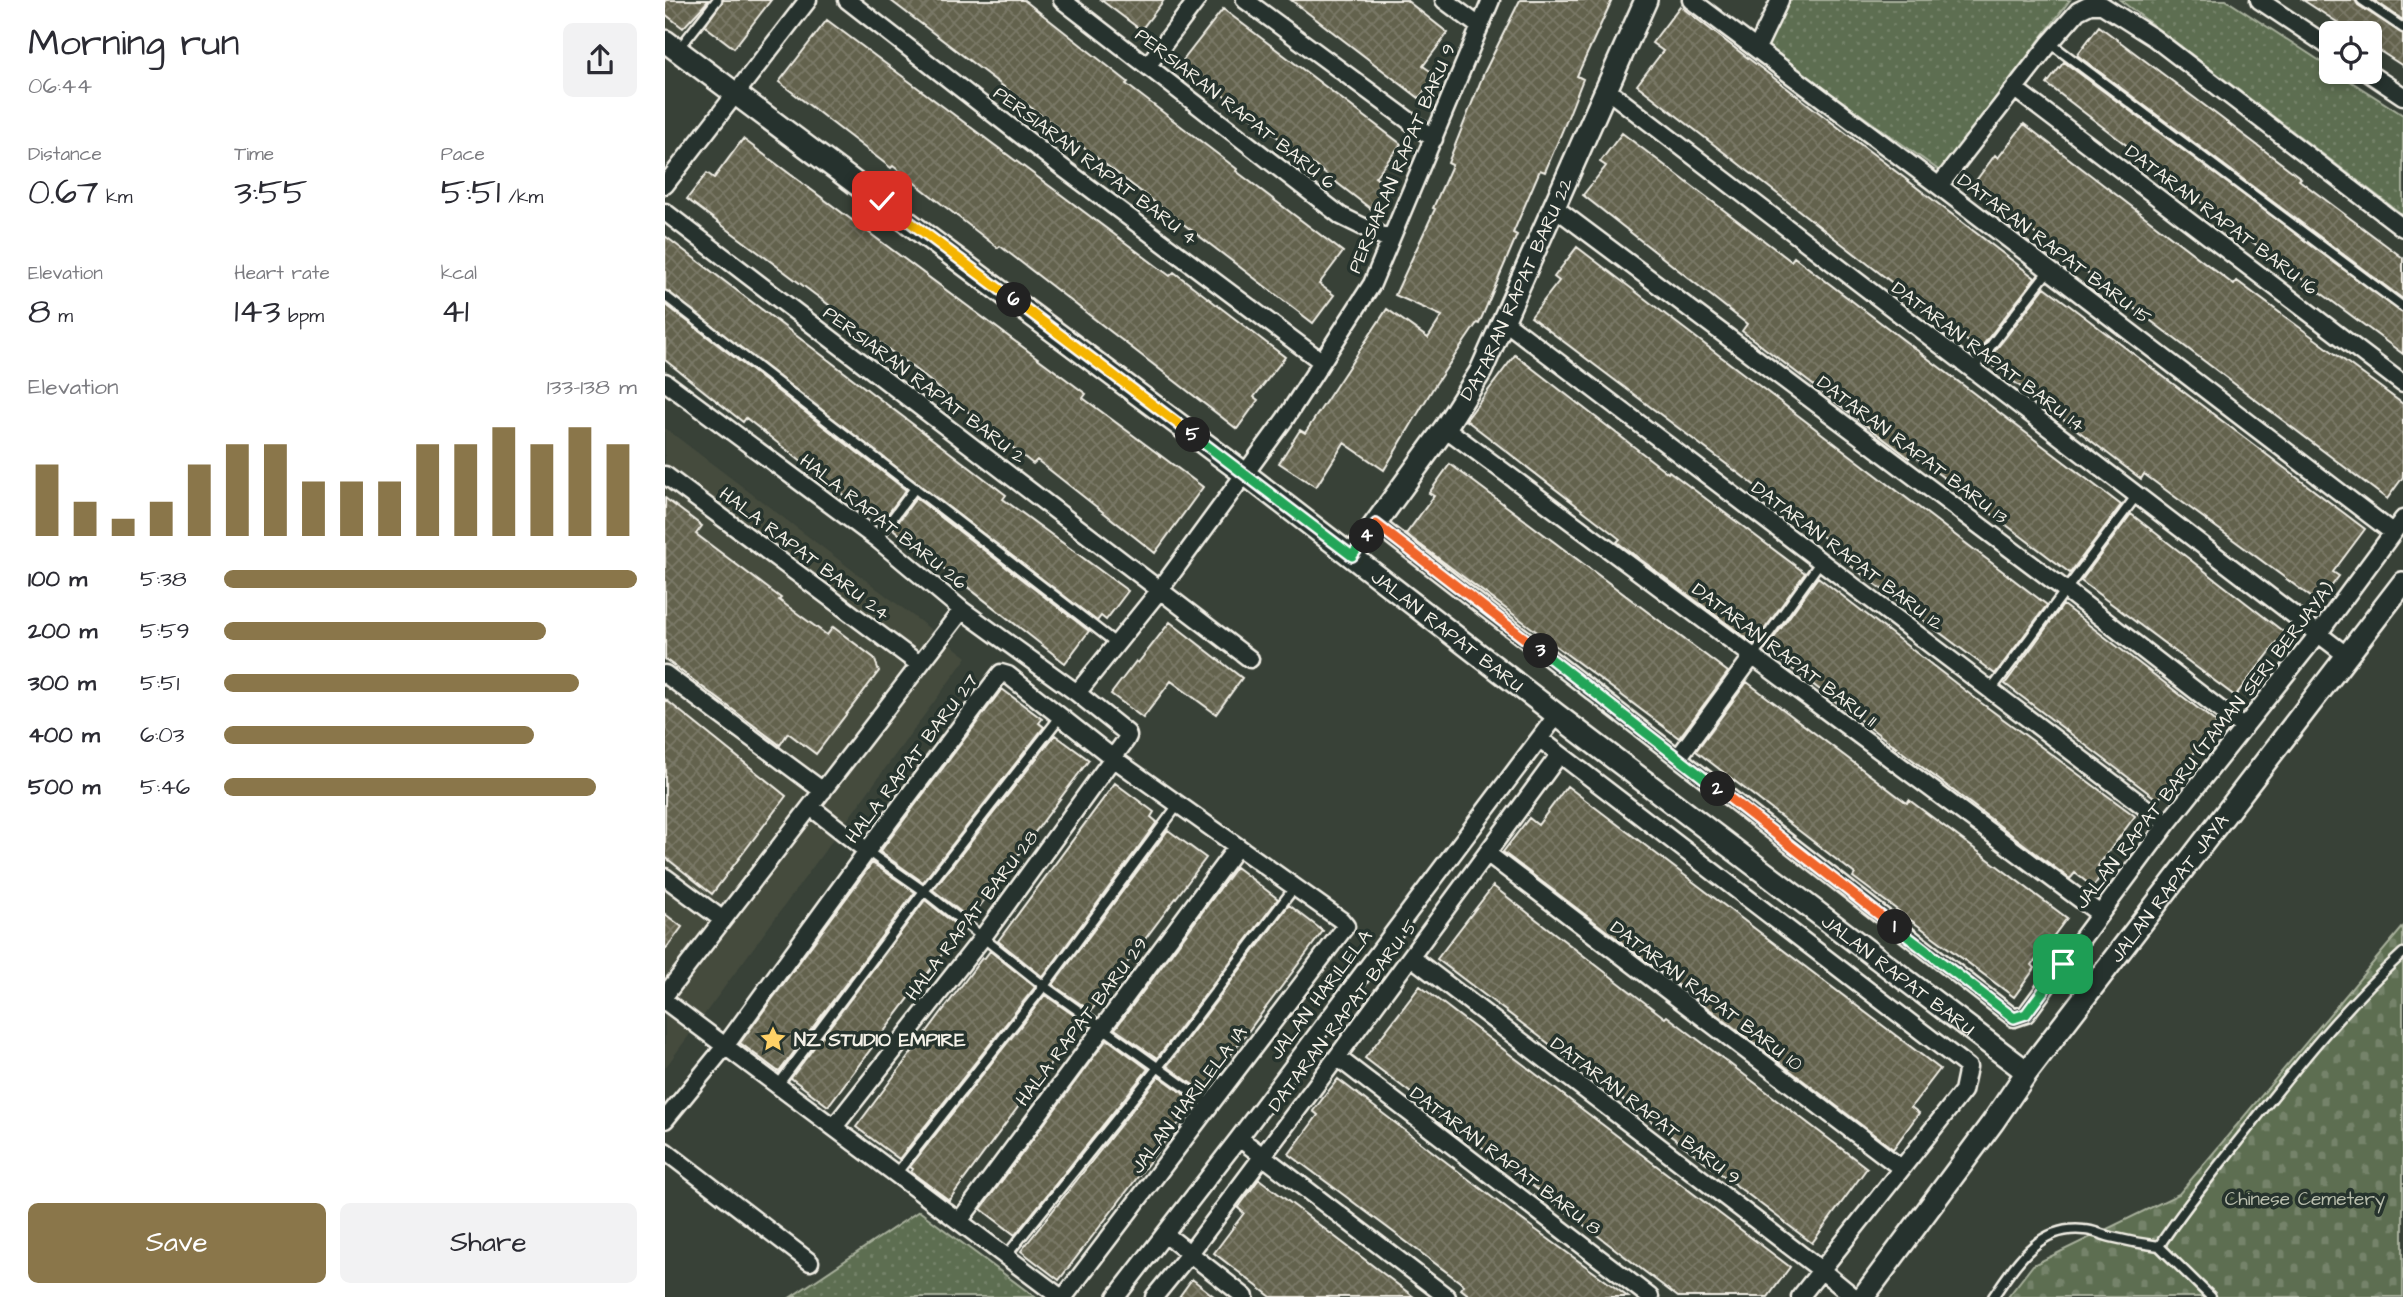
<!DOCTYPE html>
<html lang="en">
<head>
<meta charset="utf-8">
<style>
	:root { --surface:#fff; --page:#f2f2f3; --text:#2b2b33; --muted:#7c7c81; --accent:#8a764a }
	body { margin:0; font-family:"Architects Daughter",sans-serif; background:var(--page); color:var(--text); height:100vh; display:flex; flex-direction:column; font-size:26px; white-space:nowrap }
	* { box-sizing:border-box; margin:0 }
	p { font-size:23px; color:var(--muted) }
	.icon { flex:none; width:38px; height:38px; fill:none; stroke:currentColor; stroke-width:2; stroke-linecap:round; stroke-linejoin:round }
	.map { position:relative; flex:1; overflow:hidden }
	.side { display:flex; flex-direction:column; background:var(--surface); width:665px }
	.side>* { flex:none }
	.buttons { position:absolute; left:1654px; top:21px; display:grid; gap:14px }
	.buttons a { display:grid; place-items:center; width:63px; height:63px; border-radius:10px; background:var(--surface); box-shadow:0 4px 10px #0003; font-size:35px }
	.pin { position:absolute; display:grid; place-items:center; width:60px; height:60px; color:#fff; margin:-30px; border-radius:14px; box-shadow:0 4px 10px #0006 }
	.km { position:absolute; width:35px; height:35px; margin:-18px; border-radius:50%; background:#222; color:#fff; font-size:19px; line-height:35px; text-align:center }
	.round { display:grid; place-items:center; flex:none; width:74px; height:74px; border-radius:10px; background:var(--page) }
	.head { display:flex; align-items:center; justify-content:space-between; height:119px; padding:0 28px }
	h1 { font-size:38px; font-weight:600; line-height:52px }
	.metrics { display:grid; grid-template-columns:repeat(3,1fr); gap:10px; height:119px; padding:7px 28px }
	.metrics div { display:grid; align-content:center }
	.metrics b { font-size:35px; font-weight:600 }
	.metrics small { font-size:19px; font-weight:400 }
	.metrics p { font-size:19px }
	.chart { height:196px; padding:14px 28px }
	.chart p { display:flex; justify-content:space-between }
	.chart svg { width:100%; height:126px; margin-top:7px; stroke:var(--accent); stroke-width:6 }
	.action { display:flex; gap:14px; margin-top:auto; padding:14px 28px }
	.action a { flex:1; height:80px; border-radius:10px; background:var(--accent); color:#fff; font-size:28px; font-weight:600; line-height:80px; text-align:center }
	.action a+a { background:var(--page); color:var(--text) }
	ul { padding:0 28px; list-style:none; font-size:23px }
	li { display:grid; grid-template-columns:112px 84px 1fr; align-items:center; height:52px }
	li i { height:18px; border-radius:9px; background:var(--accent) }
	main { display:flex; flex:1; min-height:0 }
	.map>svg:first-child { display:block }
</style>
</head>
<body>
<main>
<section class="side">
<div class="head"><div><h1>Morning run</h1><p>06:44</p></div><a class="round"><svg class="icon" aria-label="share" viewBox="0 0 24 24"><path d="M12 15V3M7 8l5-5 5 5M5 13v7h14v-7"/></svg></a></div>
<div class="metrics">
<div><p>Distance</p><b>0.67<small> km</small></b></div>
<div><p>Time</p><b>3:55</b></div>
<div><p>Pace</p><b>5:51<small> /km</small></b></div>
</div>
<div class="metrics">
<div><p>Elevation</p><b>8<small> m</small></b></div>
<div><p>Heart rate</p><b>143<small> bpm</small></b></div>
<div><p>kcal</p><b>41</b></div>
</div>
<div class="chart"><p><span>Elevation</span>133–138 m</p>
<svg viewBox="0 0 160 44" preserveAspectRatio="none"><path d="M5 44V19M15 44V32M25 44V38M35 44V32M45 44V19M55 44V12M65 44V12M75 44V25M85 44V25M95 44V25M105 44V12M115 44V12M125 44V6M135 44V12M145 44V6M155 44V12"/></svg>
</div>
<ul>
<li><b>100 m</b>5:38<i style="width:100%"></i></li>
<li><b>200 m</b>5:59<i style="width:78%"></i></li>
<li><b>300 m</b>5:51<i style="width:86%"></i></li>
<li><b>400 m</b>6:03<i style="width:75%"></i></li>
<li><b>500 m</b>5:46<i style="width:90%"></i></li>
</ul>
<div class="action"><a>Save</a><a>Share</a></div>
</section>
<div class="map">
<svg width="1738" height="1297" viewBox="0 0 1738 1297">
	<defs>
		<pattern id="grass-dots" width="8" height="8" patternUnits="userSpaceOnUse" patternTransform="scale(1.75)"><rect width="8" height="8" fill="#5d6e51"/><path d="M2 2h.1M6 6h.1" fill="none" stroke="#75836a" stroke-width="1.8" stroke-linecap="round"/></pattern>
		<pattern id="cemetery-stones" width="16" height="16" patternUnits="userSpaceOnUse" patternTransform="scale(1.75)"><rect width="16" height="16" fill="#5d6e51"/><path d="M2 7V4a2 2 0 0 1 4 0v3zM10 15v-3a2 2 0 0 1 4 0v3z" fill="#75836a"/></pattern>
		<pattern id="building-cross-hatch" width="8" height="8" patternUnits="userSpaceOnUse" patternTransform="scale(1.75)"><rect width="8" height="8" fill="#63624d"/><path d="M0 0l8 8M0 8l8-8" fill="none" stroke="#7a7967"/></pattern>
	</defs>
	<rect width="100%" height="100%" fill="#384137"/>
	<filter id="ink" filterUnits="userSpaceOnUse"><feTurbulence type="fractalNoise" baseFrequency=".0143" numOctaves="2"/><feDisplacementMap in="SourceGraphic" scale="14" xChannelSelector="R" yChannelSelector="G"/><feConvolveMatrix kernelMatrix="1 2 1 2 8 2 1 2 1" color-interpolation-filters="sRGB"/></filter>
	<g filter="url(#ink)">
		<path fill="#454b3e" d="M0,0H43L11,40L0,31Z
			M0,428L302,657L0,1068Z"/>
		<path fill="url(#grass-dots)" stroke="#a8b09c" stroke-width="2" d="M1125,0H1405L1275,171L1101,47Z
			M1455,0H1561L1666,68V72H1671L1738,115V215Z
			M254,1211L370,1297H126Z"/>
		<path fill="url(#cemetery-stones)" stroke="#a8b09c" stroke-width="2" d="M1738,927V1297H1343L1368,1265L1514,1194Z"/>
		<path fill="url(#building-cross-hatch)" stroke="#f4f1e8" stroke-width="2" d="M0,0H44L18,28L0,14Z
			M58,0H106L69,48L40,26Z
			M225,0H359L463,82L461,84L572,169L571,171L678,252L654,284L669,295L648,323Z
			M436,0H499L476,30Z
			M626,0H741L783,33L758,66L771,75L754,98Z
			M855,0H947L912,76L918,79L901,122L880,172L875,170L848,233L852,235L814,324L812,323L770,385L719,470L679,443L651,487L614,463L635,430L640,433L722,309L763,338L777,316L730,295L770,209L768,208L787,165L783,163L819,73Z
			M1638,0H1690L1693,5L1738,34V66L1704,44V33H1689Z
			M1709,0H1738V20Z
			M1015,6L1370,278L1314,350L972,85L998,51L987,43Z
			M558,9L736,144L710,177L723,187L706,209L516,63Z
			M162,20L505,276L509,272L620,357L589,397L593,400L572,429L335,246L333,248L228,166L226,168L114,82Z
			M1434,26L1636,178L1634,180L1738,258V299L1412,55Z
			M1399,62L1738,313V354L1594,247L1382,84Z
			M1359,124L1569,285L1572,281L1738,404V477L1722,499L1307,186L1330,155L1333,158Z
			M957,133L1126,261L1129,257L1456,505L1405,573L1247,454L1244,458L1077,331L1082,324L918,195L941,166L935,162Z
			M78,139L421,394L418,398L538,487L490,553L372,460L368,464L255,373L22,199L42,173L49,178Z
			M0,236L341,495L338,499L463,591L441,620L436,616L432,621L0,290Z
			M912,247L1382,605L1330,674L1178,560L1182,555L866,317L894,281L889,277Z
			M1380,287L1700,529L1668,572L1674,576L1654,603L1479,474L1476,479L1322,361Z
			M0,304L241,490L215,524L81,418L78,422L0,360Z
			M850,355L1003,473L1004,471L1140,573L1091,641L1088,643L952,542L955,539L801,420Z
			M785,464L1063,672L1014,738L741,534L769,496L764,493Z
			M0,498L37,526L31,534L116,598L114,600L162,635L168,627L209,658L214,671L151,754L123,733L115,745L0,659Z
			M251,498L424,631L400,663L228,529Z
			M1466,514L1620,633L1570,696L1416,581Z
			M1153,577L1315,702L1470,816L1433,866L1439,871L1428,887L1410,873L1405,879L1101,649Z
			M1398,605L1552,723L1493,800L1340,684Z
			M505,622L577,678L551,714L506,681L478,718L446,694L471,661L473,663Z
			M1082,682L1242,803L1244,800L1402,918L1367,965L1370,968L1349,997L1188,877L1190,874L1031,751Z
			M337,689L377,719L374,723L379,727L258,882L215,852Z
			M0,699L121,796L47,894L0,857Z
			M390,735L424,760L305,919L268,890Z
			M450,783L489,812L486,817L492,822L378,977L333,941Z
			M902,786L1275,1069L1246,1107L1254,1113L1228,1149L838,852L864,818L873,825Z
			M503,830L541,858L426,1011L388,985Z
			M207,863L250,892L114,1072L75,1043Z
			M571,867L613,899L492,1058L450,1029Z
			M828,886L1000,1018L1002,1016L1202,1168L1147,1243L772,959Z
			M260,900L296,929L163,1106L126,1078Z
			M624,905L658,931L538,1092L502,1066Z
			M0,914L17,927L0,950Z
			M325,951L370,987L234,1159L191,1127L317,958L319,959Z
			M755,986L1125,1267L1103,1297H1013L700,1058Z
			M380,995L417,1021L284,1200L246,1172L248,1169L245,1167Z
			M442,1039L483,1069L350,1235L316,1209Z
			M494,1076L530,1102L394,1280L356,1251Z
			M673,1079L845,1211L963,1297H806L796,1289L799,1285L624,1154L653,1115L648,1111Z
			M594,1179L749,1297H606L549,1253L579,1213L573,1208Z
			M527,1279L550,1297H514Z"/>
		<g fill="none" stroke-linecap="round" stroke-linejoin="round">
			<defs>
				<path id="service" d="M1697,0L1738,28
					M1385,43L1738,307
					M13,50L52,0
					M0,296L452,644
					M1308,369L1384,270
					M212,539L250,488
					M1087,657L1156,561
					M1326,690L1472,495
					M202,851L259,891L379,986L544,1104
					M113,1085L259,891L395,717
					M231,1174L379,986L513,805
					M1494,1246L1546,1297
					M341,1256L494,1066L629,888
					M1328,1297C1351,1264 1373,1225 1419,1230C1428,1230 1437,1235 1446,1237C1462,1241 1478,1244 1494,1246C1522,1204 1554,1165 1585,1126C1633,1065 1681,1005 1738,953"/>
				<path id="minor" d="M182,0L398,168L656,361
					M397,0L676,216L725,240
					M580,0L769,139
					M779,0L814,26
					M1026,0L1274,186L1727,532
					M1594,0L1666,48
					M1092,48L1115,0
					M483,65L532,0
					M1702,72L1738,96
					M1350,89L1738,384
					M942,90L1681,655
					M0,185L143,0
					M1274,186L1385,43L1413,11L1425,5H1437L1489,38L1738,228
					M889,207L1402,591L1579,728
					M0,212L585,659
					M839,321L1502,824
					M0,382L212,539L297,610L412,693
					M780,428L1435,914
					M0,475L254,664
					M711,524L1349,1018L1361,1014L1502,824L1654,633L1738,519
					M0,674L158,791
					M875,739L1303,1067L1298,1091L1135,1297
					M1013,758L1087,657
					M147,808L202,851
					M823,854L1236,1168
					M0,877L58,920
					M746,957L1156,1270L1189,1297
					M0,995L297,610
					M0,1001L395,1297
					M672,1057L985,1297
					M0,1120L61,1045L202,851L332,678L336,673L343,675L448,758L676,920L681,926L399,1297
					M169,1127L318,937L461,740L463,736L462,733L412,693L494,591L620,419L707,284L826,0
					M574,1138L782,1297
					M0,1151L145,1262
					M295,1220L572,847
					M500,1234L580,1297
					M451,1297L574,1138L892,715
					M489,1297L525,1253L672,1057L894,755"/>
				<g id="tertiary">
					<path id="s1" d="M0,41L580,474L892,715L1362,1072"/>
					<path id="s2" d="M687,556L780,428L816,371L981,0"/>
					<path id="s3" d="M1198,1297L1328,1122L1362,1072L1738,583"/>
				</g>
			</defs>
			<use href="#service" stroke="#f4f1e8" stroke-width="13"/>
			<use href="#minor" stroke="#f4f1e8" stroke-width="21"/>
			<use href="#tertiary" stroke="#f4f1e8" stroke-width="26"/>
			<use href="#service" stroke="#26332d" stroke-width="8"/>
			<use href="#minor" stroke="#26332d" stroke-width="16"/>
			<use href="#tertiary" stroke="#26332d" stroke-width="21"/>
		</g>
	</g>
	<g fill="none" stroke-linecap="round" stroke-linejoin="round" filter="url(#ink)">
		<defs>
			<path id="split-1" d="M1230,927L1349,1018L1361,1014L1398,964"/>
			<path id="split-2" d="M1053,789L1230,927"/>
			<path id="split-3" d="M876,651L1053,789"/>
			<path id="split-4" d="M702,536L711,524L876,651"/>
			<path id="split-5" d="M528,435L687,556L702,536"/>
			<path id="split-6" d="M349,300L528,435"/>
			<path id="split-7" d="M217,201L349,300"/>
		</defs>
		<use href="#split-1" stroke="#fff" stroke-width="14"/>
		<use href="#split-2" stroke="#fff" stroke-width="14"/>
		<use href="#split-3" stroke="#fff" stroke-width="14"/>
		<use href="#split-4" stroke="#fff" stroke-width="14"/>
		<use href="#split-5" stroke="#fff" stroke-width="14"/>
		<use href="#split-6" stroke="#fff" stroke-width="14"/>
		<use href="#split-7" stroke="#fff" stroke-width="14"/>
		<use href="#split-1" stroke="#22a559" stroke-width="9"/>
		<use href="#split-2" stroke="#f0652b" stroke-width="9"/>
		<use href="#split-3" stroke="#22a559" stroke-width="9"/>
		<use href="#split-4" stroke="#f0652b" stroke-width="9"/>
		<use href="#split-5" stroke="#22a559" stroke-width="9"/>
		<use href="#split-6" stroke="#f5b400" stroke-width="9"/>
		<use href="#split-7" stroke="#f5b400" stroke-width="9"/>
	</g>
	<defs>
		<symbol id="sight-bare" viewBox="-9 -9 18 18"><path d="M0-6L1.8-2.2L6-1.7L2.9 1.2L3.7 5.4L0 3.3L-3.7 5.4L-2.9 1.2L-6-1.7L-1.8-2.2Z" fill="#ffd166" stroke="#26332d" stroke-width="2.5" paint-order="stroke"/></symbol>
	</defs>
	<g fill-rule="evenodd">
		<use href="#sight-bare" x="89" y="1020" width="38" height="38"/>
	</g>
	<g text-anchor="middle" stroke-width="7" stroke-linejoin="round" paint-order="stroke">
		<g font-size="19" fill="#f4f1e8" stroke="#26332d">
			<text transform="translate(571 108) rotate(38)" y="7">PERSIARAN RAPAT BARU 6</text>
			<text transform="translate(736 158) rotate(-67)" y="7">PERSIARAN RAPAT BARU 9</text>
			<text transform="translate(431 165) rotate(37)" y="7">PERSIARAN RAPAT BARU 4</text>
			<text transform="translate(1557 219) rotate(37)" y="7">DATARAN RAPAT BARU 16</text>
			<text transform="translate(1390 248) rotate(37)" y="7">DATARAN RAPAT BARU 15</text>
			<text dy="7" stroke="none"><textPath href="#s2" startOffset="315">DATARAN RAPAT BARU 22</textPath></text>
			<text transform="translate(1324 356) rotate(37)" y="7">DATARAN RAPAT BARU 14</text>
			<text transform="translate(260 384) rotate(37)" y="7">PERSIARAN RAPAT BARU 2</text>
			<text transform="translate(1248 449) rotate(37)" y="7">DATARAN RAPAT BARU 13</text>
			<text transform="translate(219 521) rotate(38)" y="7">HALA RAPAT BARU 26</text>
			<text transform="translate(140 553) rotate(37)" y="7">HALA RAPAT BARU 24</text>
			<text transform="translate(1183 555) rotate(37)" y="7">DATARAN RAPAT BARU 12</text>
			<text dy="7" stroke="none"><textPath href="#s1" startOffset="980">JALAN RAPAT BARU</textPath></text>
			<text transform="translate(1120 654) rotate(37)" y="7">DATARAN RAPAT BARU 11</text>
			<text transform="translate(1539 745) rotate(-52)" y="7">JALAN RAPAT BARU (TAMAN SERI BERJAYA)</text>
			<text transform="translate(246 758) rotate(-53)" y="7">HALA RAPAT BARU 27</text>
			<text dy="7" stroke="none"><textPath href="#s3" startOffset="511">JALAN RAPAT JAYA</textPath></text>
			<text transform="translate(306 915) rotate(-53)" y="7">HALA RAPAT BARU 28</text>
			<text dy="7" stroke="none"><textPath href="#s1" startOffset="1547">JALAN RAPAT BARU</textPath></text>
			<text transform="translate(655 994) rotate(-53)" y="7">JALAN HARILELA</text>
			<text transform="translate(1042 995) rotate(37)" y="7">DATARAN RAPAT BARU 10</text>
			<text transform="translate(677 1015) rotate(-53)" y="7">DATARAN RAPAT BARU 5</text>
			<text transform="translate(416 1021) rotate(-53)" y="7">HALA RAPAT BARU 29</text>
			<text transform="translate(523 1099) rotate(-53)" y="7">JALAN HARILELA 1A</text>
			<text transform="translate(981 1110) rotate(37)" y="7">DATARAN RAPAT BARU 9</text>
			<text transform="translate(841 1160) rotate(37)" y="7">DATARAN RAPAT BARU 8</text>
		</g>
		<g font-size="19" font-weight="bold" fill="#f4f1e8" stroke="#26332d" text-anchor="start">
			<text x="129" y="1046">NZ STUDIO EMPIRE</text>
		</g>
		<g font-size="19" fill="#b8bdac" stroke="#26332d">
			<text x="1640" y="1205">Chinese Cemetery</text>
		</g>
	</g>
</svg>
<div class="buttons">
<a><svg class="icon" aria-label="locate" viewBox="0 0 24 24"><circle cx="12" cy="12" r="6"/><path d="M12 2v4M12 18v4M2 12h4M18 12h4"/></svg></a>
</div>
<div class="pin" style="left:1398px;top:964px;background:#1e9e55"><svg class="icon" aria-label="arrive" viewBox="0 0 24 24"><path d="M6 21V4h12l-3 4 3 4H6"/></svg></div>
<div class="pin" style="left:217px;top:201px;background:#d93025"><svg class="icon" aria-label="check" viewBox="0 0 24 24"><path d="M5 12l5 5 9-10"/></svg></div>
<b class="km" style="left:1230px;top:927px">1</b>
<b class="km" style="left:1053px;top:789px">2</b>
<b class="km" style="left:876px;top:651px">3</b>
<b class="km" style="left:702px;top:536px">4</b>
<b class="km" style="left:528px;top:435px">5</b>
<b class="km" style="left:349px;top:300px">6</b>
</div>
</main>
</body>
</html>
